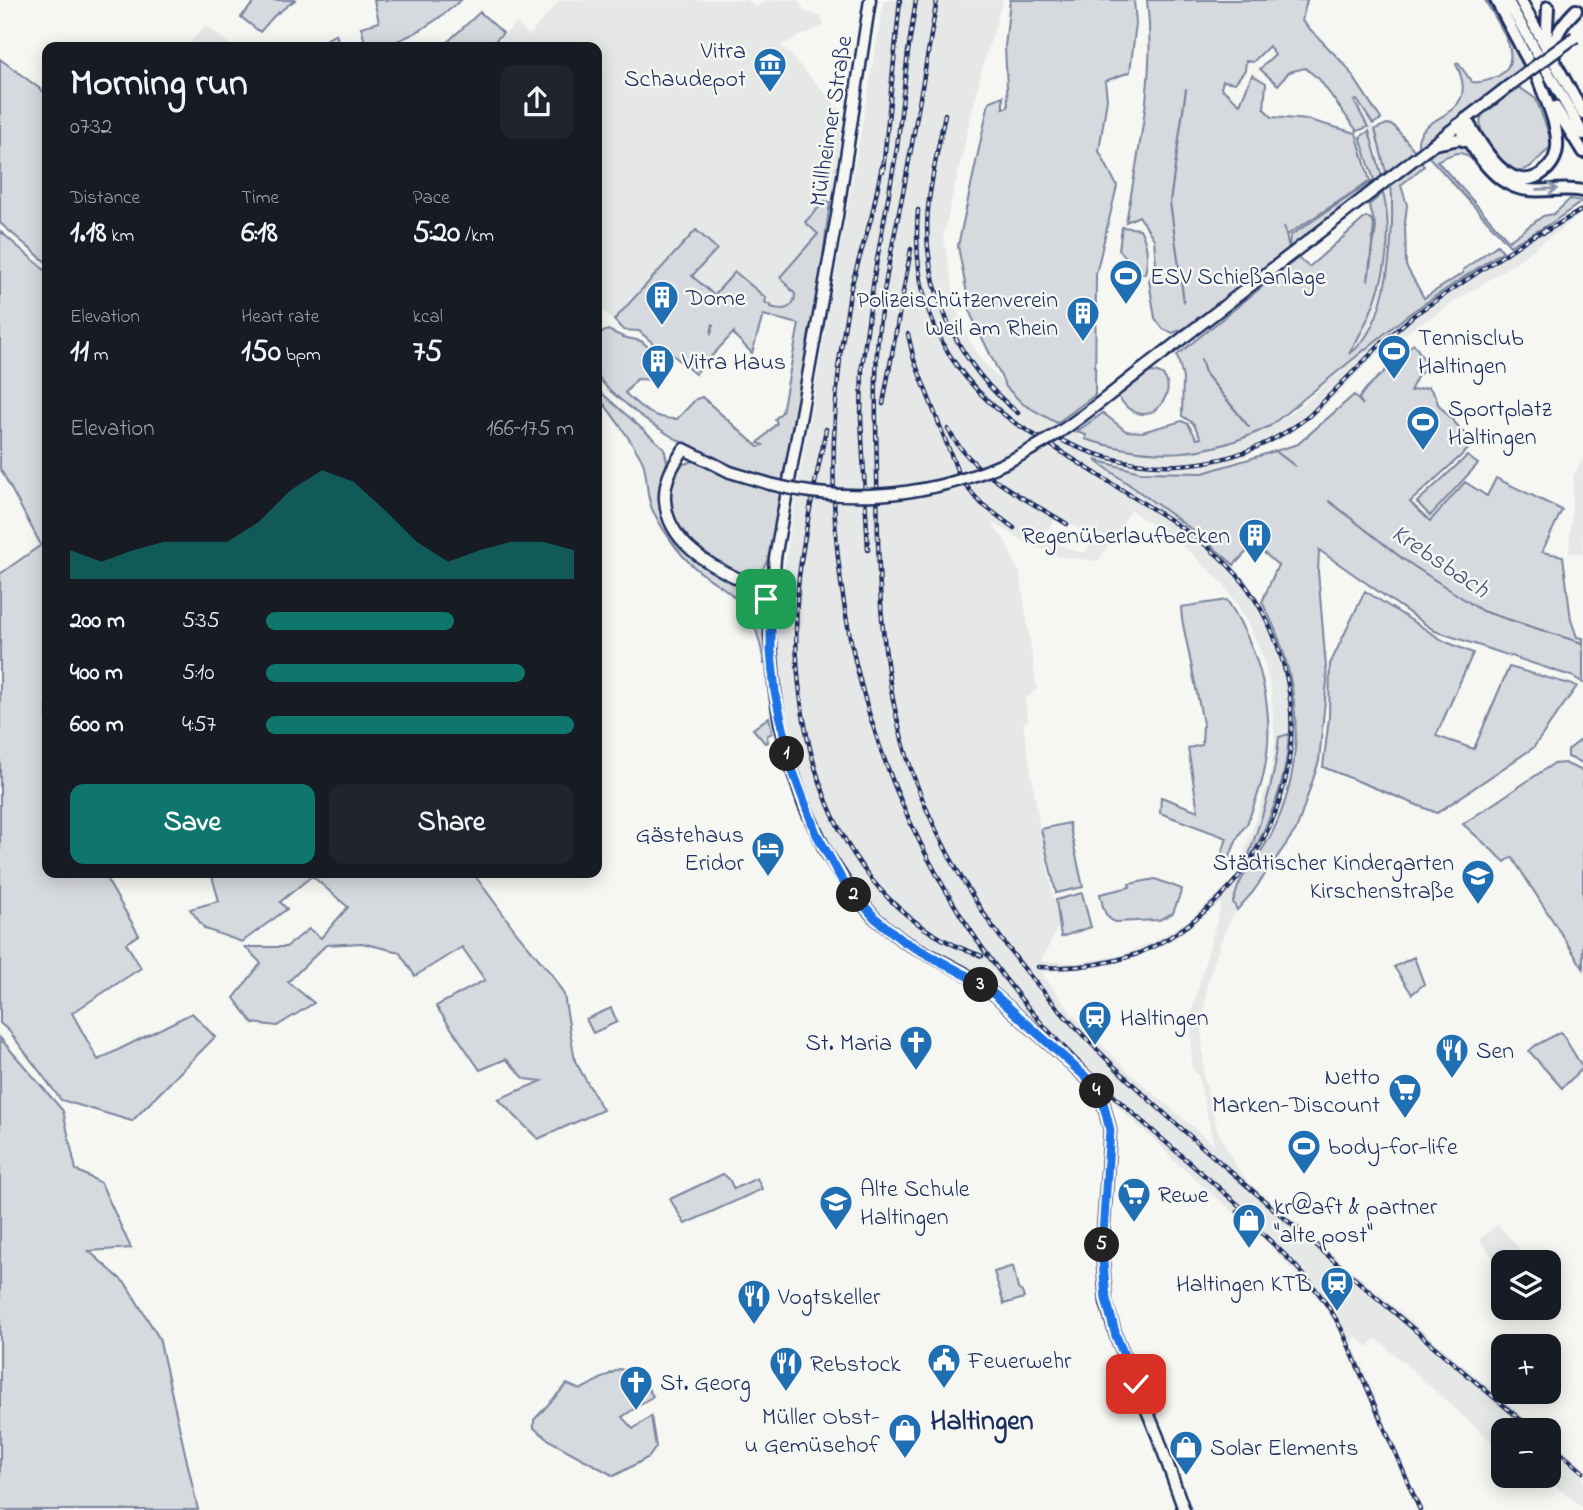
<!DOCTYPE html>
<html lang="en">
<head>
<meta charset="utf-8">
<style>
	:root { --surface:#171b24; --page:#20242c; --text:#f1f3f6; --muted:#9ea1a6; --accent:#0f766e }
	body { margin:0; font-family:"Indie Flower",sans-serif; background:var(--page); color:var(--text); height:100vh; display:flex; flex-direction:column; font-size:26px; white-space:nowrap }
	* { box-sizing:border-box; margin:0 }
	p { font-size:23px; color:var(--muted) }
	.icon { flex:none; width:38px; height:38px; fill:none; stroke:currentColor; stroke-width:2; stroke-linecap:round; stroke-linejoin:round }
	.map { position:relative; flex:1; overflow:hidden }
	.panel { position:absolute; left:42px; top:42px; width:560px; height:836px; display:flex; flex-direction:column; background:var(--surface); border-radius:14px; box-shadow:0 4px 18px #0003 }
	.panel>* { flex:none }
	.fabs { position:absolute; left:1491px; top:1250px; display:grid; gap:14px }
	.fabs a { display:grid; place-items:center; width:70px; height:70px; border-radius:14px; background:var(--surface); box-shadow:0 4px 18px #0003; font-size:35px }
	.pin { position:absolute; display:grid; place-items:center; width:60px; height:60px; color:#fff; margin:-30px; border-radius:14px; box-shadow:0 4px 10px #0006 }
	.km { position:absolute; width:35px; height:35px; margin:-18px; border-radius:50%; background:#222; color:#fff; font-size:19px; line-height:35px; text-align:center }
	.round { display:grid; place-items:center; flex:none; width:74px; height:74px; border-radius:14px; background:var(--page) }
	.headline { display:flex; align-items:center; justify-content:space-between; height:119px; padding:0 28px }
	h1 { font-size:38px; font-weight:800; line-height:52px }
	.figures { display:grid; grid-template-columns:repeat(3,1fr); gap:10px; height:119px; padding:7px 28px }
	.figures div { display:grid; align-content:center }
	.figures b { font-size:30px; font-weight:800 }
	.figures small { font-size:19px; font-weight:400 }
	.figures p { font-size:19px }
	.chart { height:196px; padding:14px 28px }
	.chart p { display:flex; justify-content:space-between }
	.chart svg { width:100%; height:126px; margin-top:7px; fill:var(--accent); opacity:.7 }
	.cta { display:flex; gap:14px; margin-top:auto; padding:14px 28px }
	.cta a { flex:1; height:80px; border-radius:14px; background:var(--accent); color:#fff; font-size:28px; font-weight:800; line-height:80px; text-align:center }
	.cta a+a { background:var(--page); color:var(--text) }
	ul { padding:0 28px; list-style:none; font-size:23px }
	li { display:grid; grid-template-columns:112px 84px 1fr; align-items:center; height:52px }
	li i { height:18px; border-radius:9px; background:var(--accent) }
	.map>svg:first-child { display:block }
</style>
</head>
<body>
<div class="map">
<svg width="1583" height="1510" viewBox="0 0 1583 1510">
	<rect width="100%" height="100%" fill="#f6f6f2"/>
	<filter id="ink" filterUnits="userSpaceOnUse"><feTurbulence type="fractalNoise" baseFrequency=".0143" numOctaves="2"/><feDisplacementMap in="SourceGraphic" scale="14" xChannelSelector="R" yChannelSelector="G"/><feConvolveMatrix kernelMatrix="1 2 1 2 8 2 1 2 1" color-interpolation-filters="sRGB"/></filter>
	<g filter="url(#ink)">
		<path fill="#e6e7e7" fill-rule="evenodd" d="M560,0H748L755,7L769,0H798L805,11L821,17L824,25L781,45L843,113L834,185L825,201L806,222L819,234L780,277L795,294V301L792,305L785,309H777L717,298L663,352L639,331L623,330L597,305V47H492L516,23L529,35Z
			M884,0H1003L983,65L943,237L960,324L982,361L1023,404L1085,439L1118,449L1178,453L1200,451L1243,438L1270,426L1292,413L1313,396L1340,368L1362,332L1375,302L1384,266L1390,228L1378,155L1368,127L1359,109L1363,111L1375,129L1389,183L1394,231L1388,268L1379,303L1362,347L1503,251L1583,206V213L1510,266L1402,336L1373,358L1320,411L1292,433L1201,477L1124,475L1149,500L1201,537L1227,561L1255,595L1280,646L1293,704L1294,748L1284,798L1267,839L1240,880L1233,902L1237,910L1230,920L1219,947L1207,984L1202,1034L1204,1078L1218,1131L1234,1163L1249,1183L1539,1430H1503V1452L1376,1338L1368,1347L1355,1336L1352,1343L1394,1443H1388L1334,1317L1312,1291L1260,1235L1172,1159L1161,1146L1126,1115L1071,1055L995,983L918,947L894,930L866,902L845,876L822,832L797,763L785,715L779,645L781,595L791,524ZM1131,510L1195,556L1225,586L1248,622L1263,657L1271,689L1275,741L1270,777L1235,879L1190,919L1157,940L1122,955L1078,963L1041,961L1059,925L1040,830L1023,723L1028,721L1025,699L1037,689L1020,574L1006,542L991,522L1034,547L1052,552L1058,556L1098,561ZM1055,519L1066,526L1069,523L1093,538L1086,552H1078L1065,547L1043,536ZM1222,902L1193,1007L1191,1032L1192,1068L1198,1075L1214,1145L1133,1076L1072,1014L1041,972L1103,966L1133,959L1175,939Z
			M206,25L212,30L233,47H186Z
			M1583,458V554L1569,553L1574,475Z
			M1498,1224L1528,1260L1526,1262H1503V1269L1479,1240Z
			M1549,1438L1583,1467V1507L1540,1475H1549Z"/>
		<path fill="#d6d9dd" stroke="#78849e" stroke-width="2" d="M256,0H295L274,16L260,32L241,17Z
			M374,0H461C436,22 400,47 366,47L361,27L379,22Z
			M1010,0H1134L1136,23L1130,72L1105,81L1107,99L1099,151L1117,186L1096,274L1095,395L1057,423L1023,404L1006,387L971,315L958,246L989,102L1003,96V108L1008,107L1005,47Z
			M1147,0H1307L1302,21L1346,66L1381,119L1373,124L1357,100L1354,101L1368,127L1357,131L1319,79L1305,68L1289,72L1278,85L1260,69L1275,55L1269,46L1253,62L1246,61L1245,70L1235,83L1223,81L1221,88L1240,104L1252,75L1266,83L1264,109L1272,117L1309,120L1356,133L1370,181L1287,235L1284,226L1289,248L1290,236L1374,180L1360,137L1369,131L1382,177L1222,303L1183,329L1173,333L1163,329L1155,318L1149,281L1156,264L1154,239L1139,216L1126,222C1139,149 1156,74 1147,0Z
			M1485,0L1493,2L1525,65L1420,146L1418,144C1417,112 1484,120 1456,64L1458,63L1472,82C1482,83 1489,81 1498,76C1528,60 1496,21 1485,0Z
			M480,12L503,33L489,47H442Z
			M336,34L340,47H314Z
			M0,59L47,94V263L0,223Z
			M1519,87L1536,99L1553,145L1530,167L1518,173C1513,171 1506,168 1503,165C1492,154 1475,129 1482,115Z
			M1387,124L1394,126L1416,152L1387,176L1375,129Z
			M1458,144L1470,150L1523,194C1487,194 1477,153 1459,153C1452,153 1444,158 1437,161L1509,241L1543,216L1554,214L1570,199L1583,201L1550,224L1510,246L1429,157L1441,147Z
			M1421,162L1424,166L1401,185L1407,205L1405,223L1406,266L1424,298L1463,273V270L1497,245L1503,251L1409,314L1270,426C1207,458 1151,460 1085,439L1086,435L1076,432L1103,413L1126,431L1142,432L1182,421L1188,424L1197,439L1201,438L1193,423L1182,416L1183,378L1177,355L1298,258L1309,267L1366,217L1371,219L1374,225L1368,281L1376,227L1369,205L1383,193C1397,249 1378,306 1349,354C1390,328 1395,228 1391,183Z
			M825,201L830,202L817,302L782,483C723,466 667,440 621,400C612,393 599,382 597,372C595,362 597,350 597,339L603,332L608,330L623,337L641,341L665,361L655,372L658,376L656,380L637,379L625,393C642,409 653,419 677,419L696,399L702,397L758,447L763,445L758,443L777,423L775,419L782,412L799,324L763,315L752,353L735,336L734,332L695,374L666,349L663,352L639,331L623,330L614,320L696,230L717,249L692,276L714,295L735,272L766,298L765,303L771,305V307C784,312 795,308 795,294L780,277L818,234L805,222Z
			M1122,227L1140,229C1147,242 1149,259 1145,274H1142L1119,250Z
			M0,231L47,272V873H103L139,935L126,943L141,968L72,1013L98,1060L192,1013L215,1037L132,1121L61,1100L9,1031L0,1023V574L41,545L0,468Z
			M1414,344L1429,367L1418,375L1410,391L1429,387L1436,397L1438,404L1474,444L1410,502L1430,521L1465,482L1487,496L1496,478L1562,510L1542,552L1563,556L1571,620L1577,637L1583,638V683L1574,677L1435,631L1319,550L1318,571L1327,680L1319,761L1297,828L1253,892L1237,910L1233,902C1236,894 1238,884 1243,877C1252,862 1264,849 1272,833C1309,759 1300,672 1262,602L1278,565L1254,544L1234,565L1198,534L1095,460L1140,472L1203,473L1298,444L1354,395L1363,405L1359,399C1368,380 1389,375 1392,358Z
			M1151,372C1191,373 1150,447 1118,396L1139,379Z
			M597,389L664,448L667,461L663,480V508L700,562L763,599L768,664H764C759,631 751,607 722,587C712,580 701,574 692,565C678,553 663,530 654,513C646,499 648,482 644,466C642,455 606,405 597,396Z
			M1467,456L1478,464L1430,516L1417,502Z
			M693,461L731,477L781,490C777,509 775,553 763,568C742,595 637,528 681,465Z
			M1365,591L1444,641L1473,653L1436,736L1474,749L1509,667L1577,686L1533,748L1437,813L1323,767L1329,718L1330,664Z
			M1227,600C1260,651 1277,711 1264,772C1261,789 1253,807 1247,824C1235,836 1232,856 1223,871L1217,869L1227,838L1160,813L1161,797L1198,811L1188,748L1202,745L1203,723L1182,619L1181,607Z
			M769,717L772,733L767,736L768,742L765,743L753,729Z
			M1289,734C1287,784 1268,826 1244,869C1259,825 1275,784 1279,737Z
			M1583,738V763L1568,757V750Z
			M1564,763L1583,771V968L1512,857L1505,862L1463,824L1553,764Z
			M1069,823L1083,887L1056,893L1041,829Z
			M211,873H473L517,933L553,976L564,995L575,1061L603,1110L538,1139L498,1099L542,1081L525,1079L506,1059L480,1070L436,1006L485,980L462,947L415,976L399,952L362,943L326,945L288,982L314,1003L277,1026L253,1023L234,998L261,963L245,947H286L309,929L321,938L348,907L312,876L280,902L287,909L242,942L205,929L190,909L219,901Z
			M1155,879L1182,889L1173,913L1159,920L1115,922C1103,917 1103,905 1100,894L1130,887L1129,884Z
			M1082,893L1091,927L1061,937L1056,900Z
			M1414,957L1424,984L1412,994L1394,967Z
			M611,1008L617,1022L593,1033L586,1019Z
			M1561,1032L1583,1068L1562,1088L1529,1051L1536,1045Z
			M0,1038L63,1111L76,1170L101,1183L131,1248L89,1251L126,1284L159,1338L198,1510H0Z
			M723,1174L729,1179L734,1189L757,1178L762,1189L685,1224L670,1199Z
			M1013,1266L1018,1289L1022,1292L1024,1298L1004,1304L994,1272Z
			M619,1369L637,1373L653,1396L622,1417L633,1429L651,1416L656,1447L649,1457L614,1476L552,1442L534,1428V1420L567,1384L580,1390Z"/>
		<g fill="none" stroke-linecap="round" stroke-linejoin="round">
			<path stroke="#717e99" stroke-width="2" d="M1184,302L1170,202L1186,89
				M711,334L713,324
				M1201,359L1205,373L1249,427
				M1274,450L1295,466
				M1329,501L1403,559L1482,611L1582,643"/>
			<defs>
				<path id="primary" d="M870,0L837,216L775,558L770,634L775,692L780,723L792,770L804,805L826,852L851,891L875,918L903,941L964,973L995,995L1088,1079L1103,1102L1110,1130L1102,1249L1106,1302L1116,1336L1158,1437L1184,1510
					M1135,375L1510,85
					M770,484L730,472L684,449C673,465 664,480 665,500C667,541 708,565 741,580C752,585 759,589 772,586
					M743,580H759L772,586"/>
				<path id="motorway" d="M1496,0L1536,75
					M1507,0L1583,134
					M1520,0L1583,113
					M1546,48L1548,7
					M1554,60C1552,38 1560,26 1576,10
					M1555,107L1583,152
					M1466,119C1480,143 1510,201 1545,171C1554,163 1558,153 1557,141C1556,119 1545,99 1538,78
					M1458,125C1475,150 1494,187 1528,190C1547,192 1564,187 1583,191
					M1434,144L1459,139L1470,142"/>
			</defs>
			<use href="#primary" stroke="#1b2f5e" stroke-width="15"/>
			<use href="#motorway" stroke="#1b2f5e" stroke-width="16"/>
			<use href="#primary" stroke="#f6f6f2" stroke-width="10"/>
			<use href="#motorway" stroke="#f6f6f2" stroke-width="10"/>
			<defs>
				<path id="rail" d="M937,0C926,64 915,129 903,193C894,237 884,282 879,327C874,375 876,424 877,472C878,576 879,684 916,783C985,965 1125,1080 1267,1203C1355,1279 1443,1355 1533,1430
					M945,114C939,145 931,177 928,209C921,287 958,365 1018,413
					M883,171L900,0
					M918,210C911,300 941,369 1015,423C1051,445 1087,468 1122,490C1170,520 1222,548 1253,596C1320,699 1297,834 1204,912C1184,929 1162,944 1137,954C1105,965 1072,969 1038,967
					M1543,233L1580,211
					M908,334L914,360L957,470L970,491L982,504L1014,528
					M840,360C811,604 880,841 1044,1026C1106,1095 1181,1154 1250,1215
					M838,368L851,287L872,215L883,161
					M883,404L911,249
					M826,429C816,481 803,534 798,586C786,729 831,907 982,956
					M948,429C972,475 1025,498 1067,524
					M1053,436C1137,480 1233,475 1309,416L1382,343L1414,315L1529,238L1549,228
					M868,550L861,419L862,366L875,271L897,148L908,52L916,0
					M1238,1212C1277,1246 1317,1282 1341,1328L1420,1510
					M1549,1443L1583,1472"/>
			</defs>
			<use href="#rail" stroke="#1b2f5e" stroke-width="4.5"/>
			<use href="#rail" stroke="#f6f6f2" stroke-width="2" stroke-dasharray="5" stroke-linecap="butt"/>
			<defs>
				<path id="primary-bridge" d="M1510,85L1575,37
					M770,484C861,508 959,493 1039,445C1073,425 1104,399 1135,375"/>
			</defs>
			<use href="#primary-bridge" stroke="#1b2f5e" stroke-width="15" stroke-linecap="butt"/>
			<use href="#primary-bridge" stroke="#f6f6f2" stroke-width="10"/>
		</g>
		<defs><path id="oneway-shaft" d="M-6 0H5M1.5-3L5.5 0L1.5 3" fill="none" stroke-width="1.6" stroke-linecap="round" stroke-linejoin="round" transform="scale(1.75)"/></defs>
		<use stroke="#8892a8" href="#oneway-shaft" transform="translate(1547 189) rotate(-2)"/>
	</g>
	<g fill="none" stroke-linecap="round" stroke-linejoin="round" filter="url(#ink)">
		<defs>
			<path id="route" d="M766,599L771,605V651L775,692L792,769L816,833L842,880L875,918L903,941L964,974L995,995L1088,1079L1103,1102L1110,1130L1102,1249L1106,1299L1116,1336L1136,1384"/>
		</defs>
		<use href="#route" stroke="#fff" stroke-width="14"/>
		<use href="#route" stroke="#1a73e8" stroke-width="9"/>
	</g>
	<defs>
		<symbol id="museum-pin" viewBox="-11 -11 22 30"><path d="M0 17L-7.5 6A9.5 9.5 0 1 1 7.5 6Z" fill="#1f6fb2" stroke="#f6f6f2"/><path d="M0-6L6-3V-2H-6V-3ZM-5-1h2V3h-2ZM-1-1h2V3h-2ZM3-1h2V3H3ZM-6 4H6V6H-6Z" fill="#fff"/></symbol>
		<symbol id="stadium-pin" viewBox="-11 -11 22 30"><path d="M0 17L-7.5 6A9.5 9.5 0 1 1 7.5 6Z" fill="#1f6fb2" stroke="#f6f6f2"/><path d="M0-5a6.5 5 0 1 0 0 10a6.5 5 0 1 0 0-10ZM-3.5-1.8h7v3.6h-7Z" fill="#fff"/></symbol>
		<symbol id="building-pin" viewBox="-11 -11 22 30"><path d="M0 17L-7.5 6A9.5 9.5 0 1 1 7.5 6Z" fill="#1f6fb2" stroke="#f6f6f2"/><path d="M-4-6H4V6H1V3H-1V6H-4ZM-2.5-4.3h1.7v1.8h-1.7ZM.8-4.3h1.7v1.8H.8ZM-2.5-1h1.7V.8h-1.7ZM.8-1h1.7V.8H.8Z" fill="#fff"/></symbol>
		<symbol id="hotel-pin" viewBox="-11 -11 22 30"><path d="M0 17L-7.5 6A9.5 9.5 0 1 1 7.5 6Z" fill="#1f6fb2" stroke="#f6f6f2"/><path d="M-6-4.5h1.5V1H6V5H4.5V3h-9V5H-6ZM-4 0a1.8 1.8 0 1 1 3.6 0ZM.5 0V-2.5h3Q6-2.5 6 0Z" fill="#fff"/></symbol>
		<symbol id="school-pin" viewBox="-11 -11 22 30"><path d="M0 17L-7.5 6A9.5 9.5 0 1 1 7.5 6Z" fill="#1f6fb2" stroke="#f6f6f2"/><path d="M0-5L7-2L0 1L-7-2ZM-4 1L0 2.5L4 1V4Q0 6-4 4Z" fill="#fff"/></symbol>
		<symbol id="station-pin" viewBox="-11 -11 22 30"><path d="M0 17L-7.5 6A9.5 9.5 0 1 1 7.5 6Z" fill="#1f6fb2" stroke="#f6f6f2"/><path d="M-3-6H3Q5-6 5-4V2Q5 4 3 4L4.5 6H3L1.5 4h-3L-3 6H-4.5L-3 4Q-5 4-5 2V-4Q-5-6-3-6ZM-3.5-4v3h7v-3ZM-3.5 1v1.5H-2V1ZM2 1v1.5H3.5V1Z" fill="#fff"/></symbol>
		<symbol id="church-pin" viewBox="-11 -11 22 30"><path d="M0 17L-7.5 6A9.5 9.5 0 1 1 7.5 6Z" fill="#1f6fb2" stroke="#f6f6f2"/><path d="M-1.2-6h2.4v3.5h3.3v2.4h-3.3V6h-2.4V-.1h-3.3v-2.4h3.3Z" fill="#fff"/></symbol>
		<symbol id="restaurant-pin" viewBox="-11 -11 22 30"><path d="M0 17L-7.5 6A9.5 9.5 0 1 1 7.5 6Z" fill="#1f6fb2" stroke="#f6f6f2"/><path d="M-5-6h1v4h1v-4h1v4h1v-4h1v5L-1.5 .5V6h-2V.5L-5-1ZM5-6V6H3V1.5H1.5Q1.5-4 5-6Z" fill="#fff"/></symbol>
		<symbol id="supermarket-pin" viewBox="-11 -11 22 30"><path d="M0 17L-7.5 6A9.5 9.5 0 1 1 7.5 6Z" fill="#1f6fb2" stroke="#f6f6f2"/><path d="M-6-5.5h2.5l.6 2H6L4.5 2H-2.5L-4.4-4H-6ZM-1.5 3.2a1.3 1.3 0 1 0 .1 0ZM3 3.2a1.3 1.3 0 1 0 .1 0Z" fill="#fff"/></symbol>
		<symbol id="shop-pin" viewBox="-11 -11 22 30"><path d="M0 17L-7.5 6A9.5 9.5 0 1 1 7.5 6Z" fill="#1f6fb2" stroke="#f6f6f2"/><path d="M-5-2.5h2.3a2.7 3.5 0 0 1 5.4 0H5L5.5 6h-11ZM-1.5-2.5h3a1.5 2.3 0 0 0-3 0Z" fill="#fff"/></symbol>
		<symbol id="civic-pin" viewBox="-11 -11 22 30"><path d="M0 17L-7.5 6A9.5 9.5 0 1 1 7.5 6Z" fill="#1f6fb2" stroke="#f6f6f2"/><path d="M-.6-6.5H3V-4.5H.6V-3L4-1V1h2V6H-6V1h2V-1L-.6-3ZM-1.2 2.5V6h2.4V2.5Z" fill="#fff"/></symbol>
	</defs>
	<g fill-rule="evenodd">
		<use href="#museum-pin" x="751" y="45" width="38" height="52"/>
		<use href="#stadium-pin" x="1107" y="257" width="38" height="52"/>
		<use href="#building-pin" x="643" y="278" width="38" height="52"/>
		<use href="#building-pin" x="1064" y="294" width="38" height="52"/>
		<use href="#stadium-pin" x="1375" y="332" width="38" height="52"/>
		<use href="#building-pin" x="639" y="342" width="38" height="52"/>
		<use href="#stadium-pin" x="1404" y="403" width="38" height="52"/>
		<use href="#building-pin" x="1236" y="516" width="38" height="52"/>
		<use href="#hotel-pin" x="749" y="829" width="38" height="52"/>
		<use href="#school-pin" x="1459" y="857" width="38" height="52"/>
		<use href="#station-pin" x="1076" y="998" width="38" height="52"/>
		<use href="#church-pin" x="897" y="1023" width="38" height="52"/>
		<use href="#restaurant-pin" x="1433" y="1031" width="38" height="52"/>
		<use href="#supermarket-pin" x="1386" y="1071" width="38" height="52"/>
		<use href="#stadium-pin" x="1285" y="1127" width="38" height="52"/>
		<use href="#supermarket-pin" x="1115" y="1175" width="38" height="52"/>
		<use href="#school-pin" x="817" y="1183" width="38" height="52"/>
		<use href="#shop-pin" x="1230" y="1201" width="38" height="52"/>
		<use href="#station-pin" x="1318" y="1264" width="38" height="52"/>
		<use href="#restaurant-pin" x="735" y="1277" width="38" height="52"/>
		<use href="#civic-pin" x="925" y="1341" width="38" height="52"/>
		<use href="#restaurant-pin" x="767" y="1344" width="38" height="52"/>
		<use href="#church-pin" x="617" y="1363" width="38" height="52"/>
		<use href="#shop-pin" x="886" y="1411" width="38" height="52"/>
		<use href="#shop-pin" x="1167" y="1428" width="38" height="52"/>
	</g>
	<g text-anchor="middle" stroke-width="5" stroke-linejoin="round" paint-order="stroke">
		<g font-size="24" fill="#1b2f5e" stroke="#f6f6f2" text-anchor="start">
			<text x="746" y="58" text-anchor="end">Vitra<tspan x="746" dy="28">Schaudepot</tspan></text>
			<text x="1150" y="284">ESV Schießanlage</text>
			<text x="686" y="305">Dome</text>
			<text x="1058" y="307" text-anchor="end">Polizeischützenverein<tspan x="1058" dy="28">Weil am Rhein</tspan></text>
			<text x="1418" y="345">Tennisclub<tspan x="1418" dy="28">Haltingen</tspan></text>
			<text x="682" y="369">Vitra Haus</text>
			<text x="1448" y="416">Sportplatz<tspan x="1448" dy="28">Haltingen</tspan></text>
			<text x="1230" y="543" text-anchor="end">Regenüberlaufbecken</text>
			<text x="744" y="842" text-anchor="end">Gästehaus<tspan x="744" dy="28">Eridor</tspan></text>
			<text x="1454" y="870" text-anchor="end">Städtischer Kindergarten<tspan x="1454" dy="28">Kirschenstraße</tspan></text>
			<text x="1120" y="1025">Haltingen</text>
			<text x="892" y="1050" text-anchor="end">St. Maria</text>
			<text x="1476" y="1058">Sen</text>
			<text x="1380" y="1084" text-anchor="end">Netto<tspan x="1380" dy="28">Marken-Discount</tspan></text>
			<text x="1328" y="1154">body-for-life</text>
			<text x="860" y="1196">Alte Schule<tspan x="860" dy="28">Haltingen</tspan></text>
			<text x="1158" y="1202">Rewe</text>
			<text x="1274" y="1214">kr@aft &amp; partner<tspan x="1274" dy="28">"alte post"</tspan></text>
			<text x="1312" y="1291" text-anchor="end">Haltingen KTB</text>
			<text x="778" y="1304">Vogtskeller</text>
			<text x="968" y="1368">Feuerwehr</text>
			<text x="810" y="1371">Rebstock</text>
			<text x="660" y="1390">St. Georg</text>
			<text x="880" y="1424" text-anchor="end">Müller Obst-<tspan x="880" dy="28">u Gemüsehof</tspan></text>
			<text x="1210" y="1455">Solar Elements</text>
		</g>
		<g font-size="24" fill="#1b2f5e" stroke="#f6f6f2">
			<text transform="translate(830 121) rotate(-81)" y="8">Müllheimer Straße</text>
		</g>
		<g font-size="26" font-style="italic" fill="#46567b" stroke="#f6f6f2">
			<text transform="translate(1441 560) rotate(34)" y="9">Krebsbach</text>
		</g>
		<g font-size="28" font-weight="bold" fill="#1b2f5e" stroke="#f6f6f2">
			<text x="982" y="1429">Haltingen</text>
		</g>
	</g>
</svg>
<div class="fabs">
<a><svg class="icon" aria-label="layers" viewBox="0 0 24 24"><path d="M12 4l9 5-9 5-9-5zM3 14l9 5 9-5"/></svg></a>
<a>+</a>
<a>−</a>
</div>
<div class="pin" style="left:766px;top:599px;background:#1e9e55"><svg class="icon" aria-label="arrive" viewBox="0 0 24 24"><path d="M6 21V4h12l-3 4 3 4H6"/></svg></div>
<div class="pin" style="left:1136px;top:1384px;background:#d93025"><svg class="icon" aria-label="check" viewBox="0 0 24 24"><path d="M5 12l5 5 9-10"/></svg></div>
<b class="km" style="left:787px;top:754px">1</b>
<b class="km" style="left:854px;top:895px">2</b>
<b class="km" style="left:981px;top:985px">3</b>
<b class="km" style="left:1097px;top:1091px">4</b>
<b class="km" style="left:1102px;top:1245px">5</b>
<section class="panel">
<div class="headline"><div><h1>Morning run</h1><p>07:32</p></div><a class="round"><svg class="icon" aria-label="share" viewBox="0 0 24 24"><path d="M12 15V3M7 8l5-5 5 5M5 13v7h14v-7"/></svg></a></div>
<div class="figures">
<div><p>Distance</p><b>1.18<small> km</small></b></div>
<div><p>Time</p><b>6:18</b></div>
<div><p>Pace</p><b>5:20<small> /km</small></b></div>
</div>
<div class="figures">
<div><p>Elevation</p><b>11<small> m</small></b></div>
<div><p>Heart rate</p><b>150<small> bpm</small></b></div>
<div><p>kcal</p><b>75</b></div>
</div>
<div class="chart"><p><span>Elevation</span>166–175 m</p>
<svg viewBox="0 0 160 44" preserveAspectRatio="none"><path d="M0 44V34L10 38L20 34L30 31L40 31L50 31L60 24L70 13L80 6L90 10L100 20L110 31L120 38L130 34L140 31L150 31L160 34V44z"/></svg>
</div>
<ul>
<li><b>200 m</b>5:35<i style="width:61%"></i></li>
<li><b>400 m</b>5:10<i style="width:84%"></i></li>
<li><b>600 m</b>4:57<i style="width:100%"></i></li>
</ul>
<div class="cta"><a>Save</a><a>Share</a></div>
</section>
</div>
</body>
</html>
